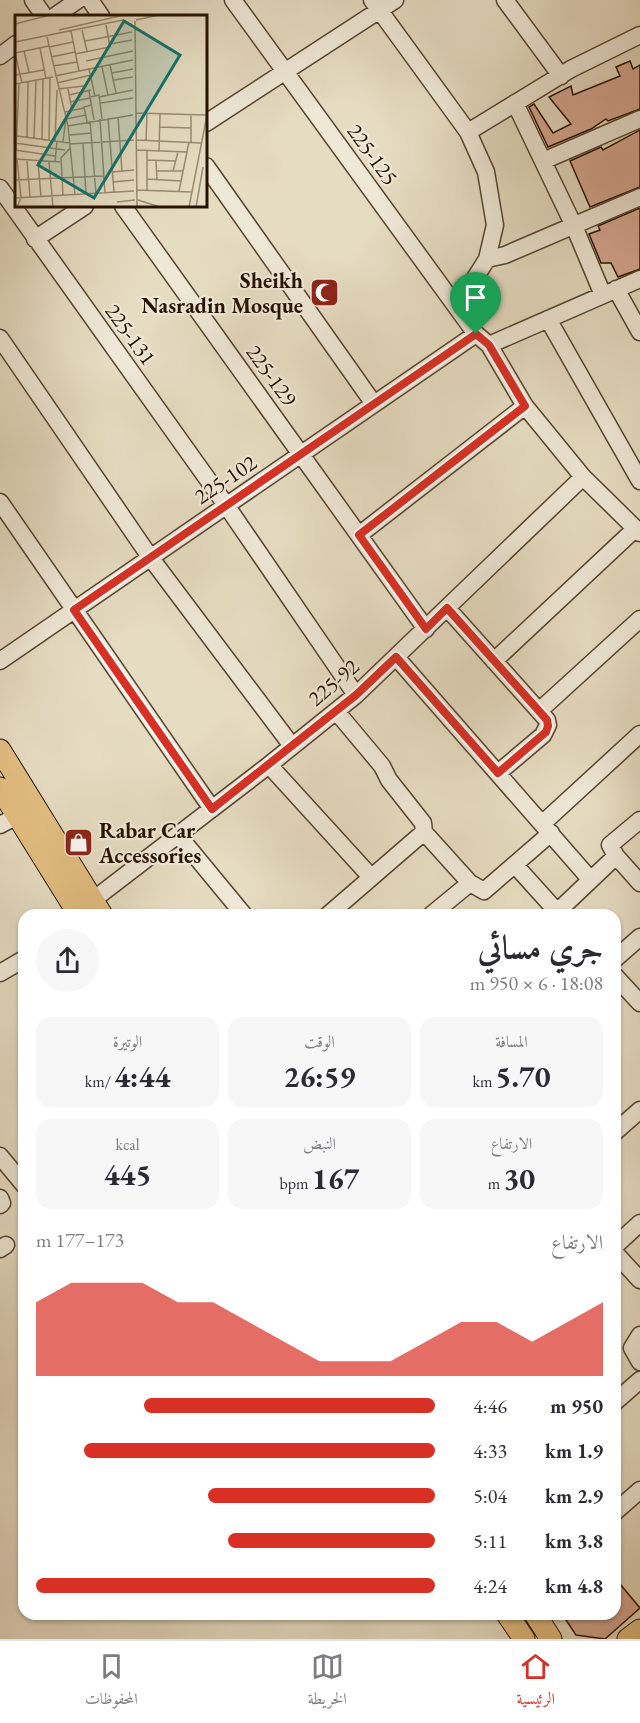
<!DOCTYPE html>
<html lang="ar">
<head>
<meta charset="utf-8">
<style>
	:root { --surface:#fff; --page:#f7f7f7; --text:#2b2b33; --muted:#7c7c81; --line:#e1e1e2; --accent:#d93025 }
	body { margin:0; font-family:"EB Garamond",Amiri,serif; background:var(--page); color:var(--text); direction:rtl; height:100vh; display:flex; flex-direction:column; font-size:22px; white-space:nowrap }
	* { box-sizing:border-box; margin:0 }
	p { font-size:20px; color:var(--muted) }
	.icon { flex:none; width:33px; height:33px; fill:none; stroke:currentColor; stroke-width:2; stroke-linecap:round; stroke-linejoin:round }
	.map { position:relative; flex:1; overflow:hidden; direction:ltr }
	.side { position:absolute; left:18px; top:909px; width:603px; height:711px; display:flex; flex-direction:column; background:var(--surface); border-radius:18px; box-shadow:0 2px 4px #0004; direction:rtl }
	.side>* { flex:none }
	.pin { position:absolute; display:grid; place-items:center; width:51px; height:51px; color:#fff; margin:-62px -26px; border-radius:50% 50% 50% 0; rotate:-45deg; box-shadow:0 0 6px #0007 }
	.pin .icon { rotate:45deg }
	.round { display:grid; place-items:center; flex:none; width:63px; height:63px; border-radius:32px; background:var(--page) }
	.head { display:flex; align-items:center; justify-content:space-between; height:102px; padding:0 18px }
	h1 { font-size:33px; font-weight:700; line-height:45px }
	.figures { display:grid; grid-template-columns:repeat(3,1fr); gap:9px; height:102px; padding:6px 18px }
	.figures div { display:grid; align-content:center; border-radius:15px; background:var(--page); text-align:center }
	.figures b { font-size:30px; font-weight:700 }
	.figures small { font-size:16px; font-weight:400 }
	.figures p { font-size:16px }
	.chart { height:168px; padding:12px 18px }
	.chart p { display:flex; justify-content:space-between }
	.chart svg { width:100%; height:108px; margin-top:6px; fill:var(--accent); opacity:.7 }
	ul { padding:0 18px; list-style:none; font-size:20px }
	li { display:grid; grid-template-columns:96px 72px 1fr; align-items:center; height:45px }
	li i { height:15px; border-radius:8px; background:var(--accent) }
	.tabs { display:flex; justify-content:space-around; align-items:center; height:84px; border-top:2px solid var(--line); background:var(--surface); font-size:16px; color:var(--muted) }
	.tabs a { display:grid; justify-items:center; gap:3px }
	.tabs .on { color:var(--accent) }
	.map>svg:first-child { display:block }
</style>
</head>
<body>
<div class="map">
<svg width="640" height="1639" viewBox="0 0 640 1639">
	<rect width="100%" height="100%" fill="#e6dcc2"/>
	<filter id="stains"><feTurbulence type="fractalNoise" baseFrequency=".00333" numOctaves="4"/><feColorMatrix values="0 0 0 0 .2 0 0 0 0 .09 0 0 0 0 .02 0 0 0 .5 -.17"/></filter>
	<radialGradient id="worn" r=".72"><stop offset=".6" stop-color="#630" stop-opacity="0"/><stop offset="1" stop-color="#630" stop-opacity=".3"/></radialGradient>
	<path fill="#d6a793" stroke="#261200" stroke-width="1.5" d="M630,61L633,69L640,65V109L608,121L606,119L591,129L548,147L529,107L534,104L553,133L571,124L549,97L571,86L573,95L620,76L616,67Z
		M640,130V187L590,207L570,161L601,147L603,150Z
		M640,208V269L618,277L611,263H601L589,234L600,230L598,226Z
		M615,1578L640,1608L605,1639L576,1635L562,1614H615Z"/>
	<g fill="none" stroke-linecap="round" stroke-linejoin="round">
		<defs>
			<path id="minor" d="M33,0L44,16
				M90,0L101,16
				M233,0L476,334L489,345L525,406L583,477L640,533
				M372,0L468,132L486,172L495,225L487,259L457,307
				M505,0L561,76
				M55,16L78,0
				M0,56L16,44
				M515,103L574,226L603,295
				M206,123L395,0
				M468,132L571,69L640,35
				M543,161L640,119
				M206,166L374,404
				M0,188L226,505L356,695
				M123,206L426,629
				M35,239L85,206
				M487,259L505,255L640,197
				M616,289L640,332
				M548,319L640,481
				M0,338L150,557L292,746
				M489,345L640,279
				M0,502L212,809
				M359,535L525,406
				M447,608L547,720L548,725L543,735L498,773
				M396,657L590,879
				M0,661L476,334
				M494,661L635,529
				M336,711L382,766L389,780L423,823L424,832L470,883L484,891L551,833
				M539,711L640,619
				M269,765L371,877
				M542,824L640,734
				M0,825L17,816
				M178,835L244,915
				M616,856L640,883
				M515,865L560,915
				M93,900L269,765L356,695L583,477
				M557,912L616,856L610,845L640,820
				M328,915L424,832
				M431,915L470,883
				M615,959L640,937
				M0,973L24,959
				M615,976L640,1003
				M615,1132L640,1110
				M0,1156L24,1185
				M0,1198L2,1203L0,1205
				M615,1246L640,1223
				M0,1249L6,1245
				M615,1253L640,1280
				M640,1335L632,1348L640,1362
				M615,1402L640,1380
				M615,1512L640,1490"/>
			<path id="major" d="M0,750L102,915
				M0,788L79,915
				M507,1614L524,1639
				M535,1614L551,1639
				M628,1639L640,1630"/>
		</defs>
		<use href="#minor" stroke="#564430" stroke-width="19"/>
		<use href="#major" stroke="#261200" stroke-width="23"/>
		<use href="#minor" stroke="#efe8d7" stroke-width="16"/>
		<use href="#major" stroke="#e3be81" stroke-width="21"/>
	</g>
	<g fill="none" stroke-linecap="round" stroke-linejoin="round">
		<defs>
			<path id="route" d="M476,334L489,345L525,406L359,535L426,629L447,608L547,720L548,726L546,732L498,773L396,657L356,695L212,809L74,610Z"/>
		</defs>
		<use href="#route" stroke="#fff" stroke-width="12"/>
		<use href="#route" stroke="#d93025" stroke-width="8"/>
	</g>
	<defs>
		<symbol id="mosque-square" viewBox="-11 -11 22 22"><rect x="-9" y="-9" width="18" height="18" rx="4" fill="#8f2418" stroke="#efe8d7"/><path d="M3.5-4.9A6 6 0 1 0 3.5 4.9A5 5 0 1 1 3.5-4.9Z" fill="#fff"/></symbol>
		<symbol id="shop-square" viewBox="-11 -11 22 22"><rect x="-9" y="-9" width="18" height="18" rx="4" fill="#8f2418" stroke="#efe8d7"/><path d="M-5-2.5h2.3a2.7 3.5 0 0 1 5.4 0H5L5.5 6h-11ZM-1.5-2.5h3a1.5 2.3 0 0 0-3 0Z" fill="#fff"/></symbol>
	</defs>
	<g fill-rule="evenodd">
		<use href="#mosque-square" x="308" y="276" width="33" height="33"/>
		<use href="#shop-square" x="62" y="826" width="33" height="33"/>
	</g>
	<g text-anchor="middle" stroke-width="4.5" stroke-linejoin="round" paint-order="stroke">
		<g font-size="22" fill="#261200" stroke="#efe8d7">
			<text transform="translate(373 154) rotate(54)" y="8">225-125</text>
			<text transform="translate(131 334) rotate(54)" y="8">225-131</text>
			<text transform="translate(272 375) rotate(54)" y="8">225-129</text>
			<text transform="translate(225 479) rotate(-34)" y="8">225-102</text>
			<text transform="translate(333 682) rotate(-41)" y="8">225-92</text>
		</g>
		<g font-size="22" font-weight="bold" fill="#261200" stroke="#efe8d7" text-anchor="end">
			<text x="303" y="288">Sheikh<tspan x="303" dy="25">Nasradin Mosque</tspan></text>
			<text x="99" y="838" text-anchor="start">Rabar Car<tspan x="99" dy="25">Accessories</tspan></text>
		</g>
	</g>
	<g transform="translate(15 15)">
		<rect width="192" height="192" fill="#e6dcc2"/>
		<path fill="none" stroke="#998b74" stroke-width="1.5" d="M121,5L144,0M120,6L122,192M0,9L35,0M44,15L109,0M67,15L72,36M56,16L64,56M32,22L53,111L60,180M70,26L117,17M0,27L108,5M95,29L117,25M34,32L58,27M25,33L31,64M9,36L14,57M0,38L34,31M0,38L7,68M60,39L95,32L91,10M36,42L60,37M71,46L118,36M95,50L101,78M38,51L62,47M87,52L93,80M74,54L80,81M97,58L118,54M0,60L29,55M40,61L118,45M99,65L118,62M42,68L76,60M0,69L38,62M43,74L69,71M53,74L57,95M74,76L79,105M54,80L76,75M75,82L84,80L87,104M84,82L118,75M55,87L75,83M86,88L118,83M50,97L69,93M121,98L191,100M103,102L107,156M93,103L99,177M51,104L71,100M85,104L90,178M75,106L81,179M72,107L69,92L76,90M53,111L118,100M145,112L176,113M55,120L76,118M2,121L55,128M12,122L13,67M19,123L21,66M27,124L28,64M34,125L35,63M121,125L186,128M40,126L42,75M131,126L132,98M48,127L51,102M176,127V100M0,128L50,135M68,128L71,179M55,129L119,125M0,135L40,141M1,135L4,68M122,135L172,137M132,136V176M144,136L145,99M1,144L45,147M132,145L160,146M141,145L142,165M12,146L15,182M23,147L26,182M34,147L38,192M40,147L42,126M141,156H168M158,156L163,137M97,157L119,155M132,164L166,166M0,165L89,161M98,167L119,165M122,175L176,177M164,176L174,127M48,181L46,143L55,133M0,183L119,176M123,185L145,192M102,187L120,185M2,192L6,183L2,144M174,192L192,100M181,192L188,152"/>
		<path fill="#0f766e" fill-opacity="0.15" stroke="#0f766e" stroke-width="3" d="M109,6L165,40L79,183L23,150Z"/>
		<rect width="192" height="192" fill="none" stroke="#261200" stroke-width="3"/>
	</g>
	<rect width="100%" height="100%" filter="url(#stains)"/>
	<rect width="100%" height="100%" fill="url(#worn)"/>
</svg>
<div class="pin" style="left:476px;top:334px;background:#1e9e55"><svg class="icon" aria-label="arrive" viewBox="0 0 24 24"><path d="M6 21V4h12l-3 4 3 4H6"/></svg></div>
<section class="side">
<div class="head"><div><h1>جري مسائي</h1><p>18:08 · 6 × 950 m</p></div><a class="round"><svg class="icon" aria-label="share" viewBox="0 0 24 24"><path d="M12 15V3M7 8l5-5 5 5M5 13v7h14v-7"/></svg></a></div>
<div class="figures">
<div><p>المسافة</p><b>5.70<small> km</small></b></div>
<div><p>الوقت</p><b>26:59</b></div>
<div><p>الوتيرة</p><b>4:44<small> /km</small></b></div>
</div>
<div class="figures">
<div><p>الارتفاع</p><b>30<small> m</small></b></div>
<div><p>النبض</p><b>167<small> bpm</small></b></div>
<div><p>kcal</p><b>445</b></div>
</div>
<div class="chart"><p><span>الارتفاع</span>173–177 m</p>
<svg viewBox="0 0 160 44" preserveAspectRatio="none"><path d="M0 44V14L10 6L20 6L30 6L40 14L50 14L60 22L70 30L80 38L90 38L100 38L110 30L120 22L130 22L140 30L150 22L160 14V44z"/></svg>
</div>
<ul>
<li><b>950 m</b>4:46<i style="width:73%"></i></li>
<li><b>1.9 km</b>4:33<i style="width:88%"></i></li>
<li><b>2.9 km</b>5:04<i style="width:57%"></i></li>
<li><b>3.8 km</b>5:11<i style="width:52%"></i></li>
<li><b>4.8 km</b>4:24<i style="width:100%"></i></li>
</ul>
</section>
</div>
<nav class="tabs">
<a class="on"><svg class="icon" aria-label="home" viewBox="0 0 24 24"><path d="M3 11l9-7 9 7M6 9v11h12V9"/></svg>الرئيسية</a>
<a><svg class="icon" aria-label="map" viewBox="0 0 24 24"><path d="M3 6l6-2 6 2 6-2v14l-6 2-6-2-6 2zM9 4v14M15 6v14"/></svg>الخريطة</a>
<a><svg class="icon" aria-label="saved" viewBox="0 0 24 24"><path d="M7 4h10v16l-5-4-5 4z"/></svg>المحفوظات</a>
</nav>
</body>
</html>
